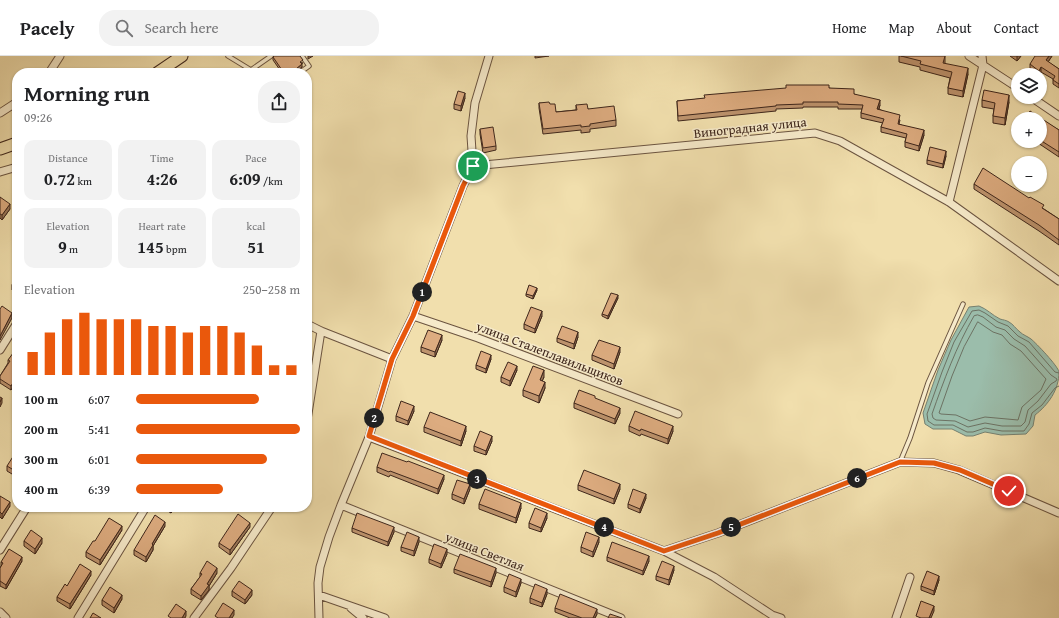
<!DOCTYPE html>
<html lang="en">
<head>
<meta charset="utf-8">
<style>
	:root { --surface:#fff; --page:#f2f2f2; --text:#202124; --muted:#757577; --line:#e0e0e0; --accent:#ea580c }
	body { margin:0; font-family:"Gentium Book Plus",serif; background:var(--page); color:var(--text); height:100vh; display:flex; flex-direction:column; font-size:15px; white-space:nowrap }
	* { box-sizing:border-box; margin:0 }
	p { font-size:13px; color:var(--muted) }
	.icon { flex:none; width:22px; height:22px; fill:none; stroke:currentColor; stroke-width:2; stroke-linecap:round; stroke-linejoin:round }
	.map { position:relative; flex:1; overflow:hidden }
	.side { position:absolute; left:12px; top:12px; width:300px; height:444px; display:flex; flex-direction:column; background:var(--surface); border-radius:16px; box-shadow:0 1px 3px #0004 }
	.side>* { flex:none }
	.buttons { position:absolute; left:1011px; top:12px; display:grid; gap:8px }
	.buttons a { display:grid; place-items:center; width:36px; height:36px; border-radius:50%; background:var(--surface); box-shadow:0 1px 3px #0004; font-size:20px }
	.pin { position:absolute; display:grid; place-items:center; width:34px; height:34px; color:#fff; margin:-17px; border:2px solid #fff; border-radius:50%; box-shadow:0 1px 4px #0007 }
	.km { position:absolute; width:20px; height:20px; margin:-10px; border-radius:50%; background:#222; color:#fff; font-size:11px; line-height:20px; text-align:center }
	.round { display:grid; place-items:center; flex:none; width:42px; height:42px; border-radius:16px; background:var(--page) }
	.head { display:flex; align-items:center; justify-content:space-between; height:68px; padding:0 12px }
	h1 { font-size:22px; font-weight:700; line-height:30px }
	.figures { display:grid; grid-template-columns:repeat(3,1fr); gap:6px; height:68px; padding:4px 12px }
	.figures div { display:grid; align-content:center; border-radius:10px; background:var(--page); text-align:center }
	.figures b { font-size:17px; font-weight:700 }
	.figures small { font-size:11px; font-weight:400 }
	.figures p { font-size:11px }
	.chart { height:112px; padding:8px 12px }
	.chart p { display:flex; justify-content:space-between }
	.chart svg { width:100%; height:72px; margin-top:4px; stroke:var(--accent); stroke-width:6 }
	ul { padding:0 12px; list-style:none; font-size:13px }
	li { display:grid; grid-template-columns:64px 48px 1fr; align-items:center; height:30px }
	li i { height:10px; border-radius:5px; background:var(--accent) }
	header { display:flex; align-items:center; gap:24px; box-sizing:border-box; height:56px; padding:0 20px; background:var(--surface); border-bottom:1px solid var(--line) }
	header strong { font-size:19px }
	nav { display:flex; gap:22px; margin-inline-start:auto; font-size:14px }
	.search { width:280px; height:36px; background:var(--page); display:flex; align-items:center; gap:10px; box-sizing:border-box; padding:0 14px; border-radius:16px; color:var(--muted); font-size:15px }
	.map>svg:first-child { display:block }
</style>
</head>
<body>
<header>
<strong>Pacely</strong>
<div class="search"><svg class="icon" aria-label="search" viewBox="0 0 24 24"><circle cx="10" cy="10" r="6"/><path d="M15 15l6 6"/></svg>Search here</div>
<nav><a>Home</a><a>Map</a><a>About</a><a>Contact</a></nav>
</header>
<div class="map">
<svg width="1059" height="562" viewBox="0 0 1059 562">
	<rect width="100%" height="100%" fill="#f1dfad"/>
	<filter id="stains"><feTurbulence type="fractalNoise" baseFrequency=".005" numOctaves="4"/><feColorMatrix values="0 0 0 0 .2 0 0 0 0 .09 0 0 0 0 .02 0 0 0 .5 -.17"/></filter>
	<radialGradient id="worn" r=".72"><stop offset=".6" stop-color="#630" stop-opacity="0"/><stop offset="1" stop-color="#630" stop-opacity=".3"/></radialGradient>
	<path fill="#9bbdab" stroke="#768171" d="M979,250C987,253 992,259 1000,263C1003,264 1006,264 1009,266C1013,268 1016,273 1020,276C1023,279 1027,280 1031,283C1036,287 1058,310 1059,316C1059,334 1048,349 1035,359L1033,370L1026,378L1001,379L985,376L973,380H966L952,373H933L925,368L923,357L938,314L951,284L969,251Z"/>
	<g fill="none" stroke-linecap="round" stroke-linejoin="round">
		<path stroke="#6c7263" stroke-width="1" d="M978,259L983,261L996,271L1005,274L1014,283L1025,290L1051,319L1057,323L1056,325L1051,328L1038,345L1028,354L1025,366L1021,370H1002L985,367L968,371L955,365L936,364L933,362L932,358C944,324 956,291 974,260Z
			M978,266L993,276L1002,279L1010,288L1021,295L1046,323L1041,334L1022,351L1018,364L985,361L970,365L956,359L941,358L939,357L952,320L964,291Z
			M1059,317L1055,316L1029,286L1018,280L1008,270L998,266L985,257L979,254L972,255L954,286L942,316L927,358L928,365L934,369H953L967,376H973L985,372L1002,375H1024L1029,368L1032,357L1042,349L1055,332L1059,330"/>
		<defs>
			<path id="lane" d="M228,0L251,14L271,0
				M251,14L260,17
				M299,17L309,10L302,0
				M900,406L910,382L928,327L963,248"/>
			<path id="street" d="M969,0L1018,32
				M49,17L60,0
				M1031,41L1059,60
				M0,57L17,46
				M473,110L815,77L840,85L949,146L1059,225
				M0,116L17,111
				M949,146L983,9L982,0
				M413,260L478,282L678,358
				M307,268L321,275L392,303
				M0,294L17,267
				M307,364L321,275
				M369,381L664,495L714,521L772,559L781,562
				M341,449L621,562
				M0,494L27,451
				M664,495L718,477L900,406L934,407L959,414L1059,457
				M319,539L385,562
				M351,552L363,562
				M0,556L6,562
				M78,562L146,451
				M194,562L231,512L272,451
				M319,562L318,527L320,511L329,481L341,449L369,381L392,303L413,260L463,130L473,110L471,80L475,47L489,0
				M896,562L910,521"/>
			<path id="primary" d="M157,17L182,0
				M0,93L17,87"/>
		</defs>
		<use href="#lane" stroke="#6b5440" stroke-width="5.5"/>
		<use href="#street" stroke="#6b5440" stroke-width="9"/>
		<use href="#primary" stroke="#3e261b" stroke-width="13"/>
		<use href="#lane" stroke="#f6eaca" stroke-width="3.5"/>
		<use href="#street" stroke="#f6eaca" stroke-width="7"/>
		<use href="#primary" stroke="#f1dfad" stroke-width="11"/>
	</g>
	<path fill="#be946e" stroke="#3e261b" d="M535,0H549L535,2Z
		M899,0H945V8L968,18L963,41L948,38V32L950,22L920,14V11L899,6Z
		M1010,0H1021L1017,5Z
		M1052,0L1048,6L1059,13V32L1053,28V23L1041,16L1039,19L1030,12V8Z
		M273,1L303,7L301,8L302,11L295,17H282L273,4Z
		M829,32L854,38L880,49L879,53L900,64L899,68L924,79L919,95L905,91V86L906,82L881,76V71L883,67L861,62V57L862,53H838V51H803V52L776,53V55L678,65L677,45Z
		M465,42L461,55L454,53V48Z
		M982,44L1009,46L1005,69L993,67V60L994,53L982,51Z
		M539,47L550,48L556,56L576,54V49L588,53L616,64V70L590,73V76L581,77V74L543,78L539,52Z
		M1040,63L1059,74V101L1035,85H1040Z
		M480,73L496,90V94L483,97L480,78Z
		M946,100L943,112L927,108V104Z
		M974,128L1044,153L1059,163V189L1039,175L974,133Z
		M17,131V141L14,139V135Z
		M0,141L10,153L2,164L0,162Z
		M17,221V237L12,234V229Z
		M537,234L533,243L526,240V238Z
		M618,242L608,263L602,260V258Z
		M542,260L535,277L524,273V268Z
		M578,281L574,293L557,286V282Z
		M442,284L435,301L421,296V291Z
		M17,294V325L11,334L0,327V320L8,307V304Z
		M620,296L614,313L592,304V299Z
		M491,303L486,317L476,313V309Z
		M517,314L510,330L501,326V321Z
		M544,321L542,325L545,332L539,347L523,340V334Z
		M595,343L620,357L615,368L574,352V347Z
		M414,355L408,369L396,365V360Z
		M629,370L673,375L668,388L641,378L640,380L629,375Z
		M424,371L466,375L461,390L424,376Z
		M492,385L486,399L474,395V390Z
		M17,401V421L7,415V410Z
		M377,411L444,423L438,438L390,419L389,421L377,416Z
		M578,429L620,433L614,448L578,434Z
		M470,433L464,448L452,443V438Z
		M0,440L10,450L2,463L0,461Z
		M646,442L640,457L628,452V448Z
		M479,448L521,452L516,467L479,453Z
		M161,451H175L171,457Z
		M547,462L541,476L529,472V467Z
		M165,470L153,490V494L146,506L134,499V494Z
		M250,471L230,499L219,491V487Z
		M352,472L394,476L388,490L352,476Z
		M122,474L100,509L86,501V496L95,485Z
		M24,485L42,487L35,498L24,490Z
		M419,486L414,500L401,495V491Z
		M599,486L593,501L581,496V491Z
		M447,498L441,512L429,507V503Z
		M607,501L649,505L643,519L607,505Z
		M22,505L6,533L0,530V512L1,510V506Z
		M454,513L496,517L491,531L454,517Z
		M674,514L669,529L656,524V520Z
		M200,517H217L209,530V534L201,544L191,538V533L200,521Z
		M91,519L70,553L57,545V541L67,530Z
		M939,524L934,539L921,534V530Z
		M521,527L516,541L504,536V531Z
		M232,535L252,539L245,548L232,540Z
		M547,538L542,551L530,547V542Z
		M122,543L114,557L102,549V544Z
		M555,552L597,558L595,562H570L555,556Z"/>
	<path fill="#9b785a" stroke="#3e261b" d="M308,0H313L308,3Z
		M1017,0H1021L1017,5Z
		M1049,0H1052L1046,9V4Z
		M302,8V11L295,17H291Z
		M1041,11V16L1039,19V15Z
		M968,12V18L963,41V35Z
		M465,37V42L461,55V50Z
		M1009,39V46L1005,69V62Z
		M880,44V49L877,58V53Z
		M924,74V79L919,95V90Z
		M946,95V100L943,112V108Z
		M10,148V153L2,164V159Z
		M537,232V234L533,243V240Z
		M618,239V242L608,263V260Z
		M542,255V260L535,277V273Z
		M12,257V262L0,284V280Z
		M578,276V281L574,293V288Z
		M442,279V284L435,301V296Z
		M620,291V296L614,313V308Z
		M491,299V303L486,317V313Z
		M517,310V314L510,330V325Z
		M544,314V321L540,330V324Z
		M17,320V325L11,334V330Z
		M545,326V332L539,347V340Z
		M2,342V347L0,351V346Z
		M414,350V355L408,369V365Z
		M620,352V357L615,368V363Z
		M466,370V375L461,390V385Z
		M673,370V375L668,388V383Z
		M492,380V385L486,399V395Z
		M444,419V423L438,438V433Z
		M470,428V433L464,448V443Z
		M620,428V433L614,448V443Z
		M646,438V442L640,457V453Z
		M10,446V450L2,463V458Z
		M521,447V452L516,467V462Z
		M172,451H175L171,457V452Z
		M547,457V462L541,476V472Z
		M165,466V470L153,490V494L146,506V501L152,488Z
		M250,467V471L230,499V494Z
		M122,470V474L100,509V504Z
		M394,471V476L388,490V486Z
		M419,481V486L414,500V495Z
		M599,481V486L593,501V496Z
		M42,482V487L35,498V493Z
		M447,493V498L441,512V508Z
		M649,500V505L643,519V515Z
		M22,501V505L6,533V529Z
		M674,510V514L669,529V524Z
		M217,512V517L209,530V534L201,544V540L207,528Z
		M496,512V517L491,531V526Z
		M91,515V519L70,553V548Z
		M939,520V524L934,539V535Z
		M521,523V527L516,541V536Z
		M547,533V538L542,551V547Z
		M252,534V539L245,548V544Z
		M122,539V543L114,557V552Z
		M934,550V555L931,562H929Z
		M597,553V558L595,562H593Z
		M234,554V559L232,562H229Z
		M186,555V560L185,562H182Z"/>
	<path fill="#ddac80" stroke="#3e261b" d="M274,0H300L303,4L300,6L302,8L291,17H284L273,1Z
		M901,0H945L943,7L968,12L963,35L948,32L952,16L920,8L921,5Z
		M1035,0H1049L1046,4L1059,13V28L1053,24L1055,20L1041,11L1039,15L1030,8Z
		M786,29H829V32L854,33V38L880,44L877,53L900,59L898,68L924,74L919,90L905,86L907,78L881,71L884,63L861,57L863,49L838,48V46H803V48L776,49V50L678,60L677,45L705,42L704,39L786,32Z
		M984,34L1009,39L1005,62L993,60L995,47L982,44Z
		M458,35L465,37L461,50L454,48Z
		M549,46L550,48H555L556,56L577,54L576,49L587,48L588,53L614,50L616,64L590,68V70L581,71V69L543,73L539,47Z
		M1030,55L1059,74V96L1040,84V63H1025Z
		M493,71L496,90L483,92L480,73Z
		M930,91L946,95L943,108L927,104Z
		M983,112L1029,142L1030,141L1044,149L1042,152L1059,163V184L1039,169L974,128Z
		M17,131V137L14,135Z
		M0,141L10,148L2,159L0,158Z
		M17,221V233L12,229Z
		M529,229L537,232L533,240L526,238Z
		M611,237L618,239L608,260L602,258Z
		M2,250L12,257L0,280V253Z
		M531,251L542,255L535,273L524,268Z
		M562,270L578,276L574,288L557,282Z
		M428,274L442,279L435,296L421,291Z
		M599,284L620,291L614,308L592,299Z
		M16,293L17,294V315L16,317H17V320L11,330L0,323V320L10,305L8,304Z
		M481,295L491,299L486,313L476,309Z
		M508,306L517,310L510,325L501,321Z
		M533,310L544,314L540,324L545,326L539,340L523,334Z
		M579,334L595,340V342L620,352L615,363L574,347Z
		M0,341L2,342L0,346Z
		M401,345L414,350L408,365L396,360Z
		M635,355L673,370L668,383L641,373L640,375L629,370Z
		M430,356L466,370L461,385L424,371Z
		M480,375L492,380L486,395L474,390Z
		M382,397L407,406L408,405L444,419L438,433L390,415L389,416L377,411Z
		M14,399L17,401V416L7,410Z
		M584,414L620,428L614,443L578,429Z
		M457,424L470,428L464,443L452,438Z
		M485,433L521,447L516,462L479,448Z
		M633,433L646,438L640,453L628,448Z
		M0,440L10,446L2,458L0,456Z
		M535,452L547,457L541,472L529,467Z
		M357,457L394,471L388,486L352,472Z
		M238,458L250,467L230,494L219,487Z
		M155,459L165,466L152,488L153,489L146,501L134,494Z
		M109,462L122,470L100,504L86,496L93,485H95Z
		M31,474L42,482L35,493L24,485Z
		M407,476L419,481L414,495L401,491Z
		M586,476L599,481L593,496L581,491Z
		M612,486L649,500L643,515L607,501Z
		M434,488L447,493L441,508L429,503Z
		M9,493L22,501L6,529L0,525V512L3,507L1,506Z
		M460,498L496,512L491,526L454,513Z
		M207,505L217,512L207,528L209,529L201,540L191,533L202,518L200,517Z
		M662,505L674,510L669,524L656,520Z
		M80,508L91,515L70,548L57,541L65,528L67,530Z
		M927,515L939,520L934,535L921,530Z
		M509,518L521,523L516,536L504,531Z
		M239,525L252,534L245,544L232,535Z
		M535,528L547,533L542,547L530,542Z
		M110,531L122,539L114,552L102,544Z
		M560,538L597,553L593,562H582L555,552Z
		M921,545L934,550L929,562H921L916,560Z
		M223,547L234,554L229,562H218L215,560Z
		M176,548L186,555L182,562H171L168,560Z
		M93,557L101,562H90Z
		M610,558L622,562H608Z"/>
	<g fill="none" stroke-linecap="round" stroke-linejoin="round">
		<defs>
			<path id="route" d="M473,110L463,130L413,260L392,303L369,380L664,495L718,477L900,406L934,407L960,414L1009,435"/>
		</defs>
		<use href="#route" stroke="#fff" stroke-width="8"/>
		<use href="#route" stroke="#ea580c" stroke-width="5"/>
	</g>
	<g text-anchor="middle" stroke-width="3" stroke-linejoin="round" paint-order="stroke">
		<g font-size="13" fill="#3e261b" stroke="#f6eaca">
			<text transform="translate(750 71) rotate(-6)" y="5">Виноградная улица</text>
			<text transform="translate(550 297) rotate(21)" y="5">улица Сталеплавильщиков</text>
			<text transform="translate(485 495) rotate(22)" y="5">улица Светлая</text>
		</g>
	</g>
	<rect width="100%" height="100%" filter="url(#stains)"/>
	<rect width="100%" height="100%" fill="url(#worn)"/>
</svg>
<div class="buttons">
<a><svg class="icon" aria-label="layers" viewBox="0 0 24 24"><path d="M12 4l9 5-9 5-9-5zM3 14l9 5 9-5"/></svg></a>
<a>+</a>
<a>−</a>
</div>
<div class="pin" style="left:473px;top:110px;background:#1e9e55"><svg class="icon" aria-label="arrive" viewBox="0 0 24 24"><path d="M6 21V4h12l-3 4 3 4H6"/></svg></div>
<div class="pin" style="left:1009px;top:435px;background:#d93025"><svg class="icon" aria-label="check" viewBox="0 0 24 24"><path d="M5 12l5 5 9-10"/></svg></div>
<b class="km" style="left:422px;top:236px">1</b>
<b class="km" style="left:374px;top:362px">2</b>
<b class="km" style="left:477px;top:423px">3</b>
<b class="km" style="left:604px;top:471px">4</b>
<b class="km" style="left:731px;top:471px">5</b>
<b class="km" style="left:857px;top:422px">6</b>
<section class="side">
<div class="head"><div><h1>Morning run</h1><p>09:26</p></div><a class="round"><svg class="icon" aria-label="share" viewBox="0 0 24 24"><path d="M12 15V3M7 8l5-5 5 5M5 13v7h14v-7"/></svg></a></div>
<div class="figures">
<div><p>Distance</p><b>0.72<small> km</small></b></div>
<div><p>Time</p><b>4:26</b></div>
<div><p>Pace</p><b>6:09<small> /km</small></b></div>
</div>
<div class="figures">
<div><p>Elevation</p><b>9<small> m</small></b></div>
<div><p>Heart rate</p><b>145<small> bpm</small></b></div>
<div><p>kcal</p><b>51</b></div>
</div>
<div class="chart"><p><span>Elevation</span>250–258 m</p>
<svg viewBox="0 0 160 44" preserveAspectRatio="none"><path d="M5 44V30M15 44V18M25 44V10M35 44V6M45 44V10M55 44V10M65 44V10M75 44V14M85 44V14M95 44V18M105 44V14M115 44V14M125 44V18M135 44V26M145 44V38M155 44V38"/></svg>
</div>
<ul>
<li><b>100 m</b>6:07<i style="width:75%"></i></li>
<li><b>200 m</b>5:41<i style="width:100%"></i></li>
<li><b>300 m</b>6:01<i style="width:80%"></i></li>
<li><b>400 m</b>6:39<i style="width:53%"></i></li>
</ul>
</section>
</div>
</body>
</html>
